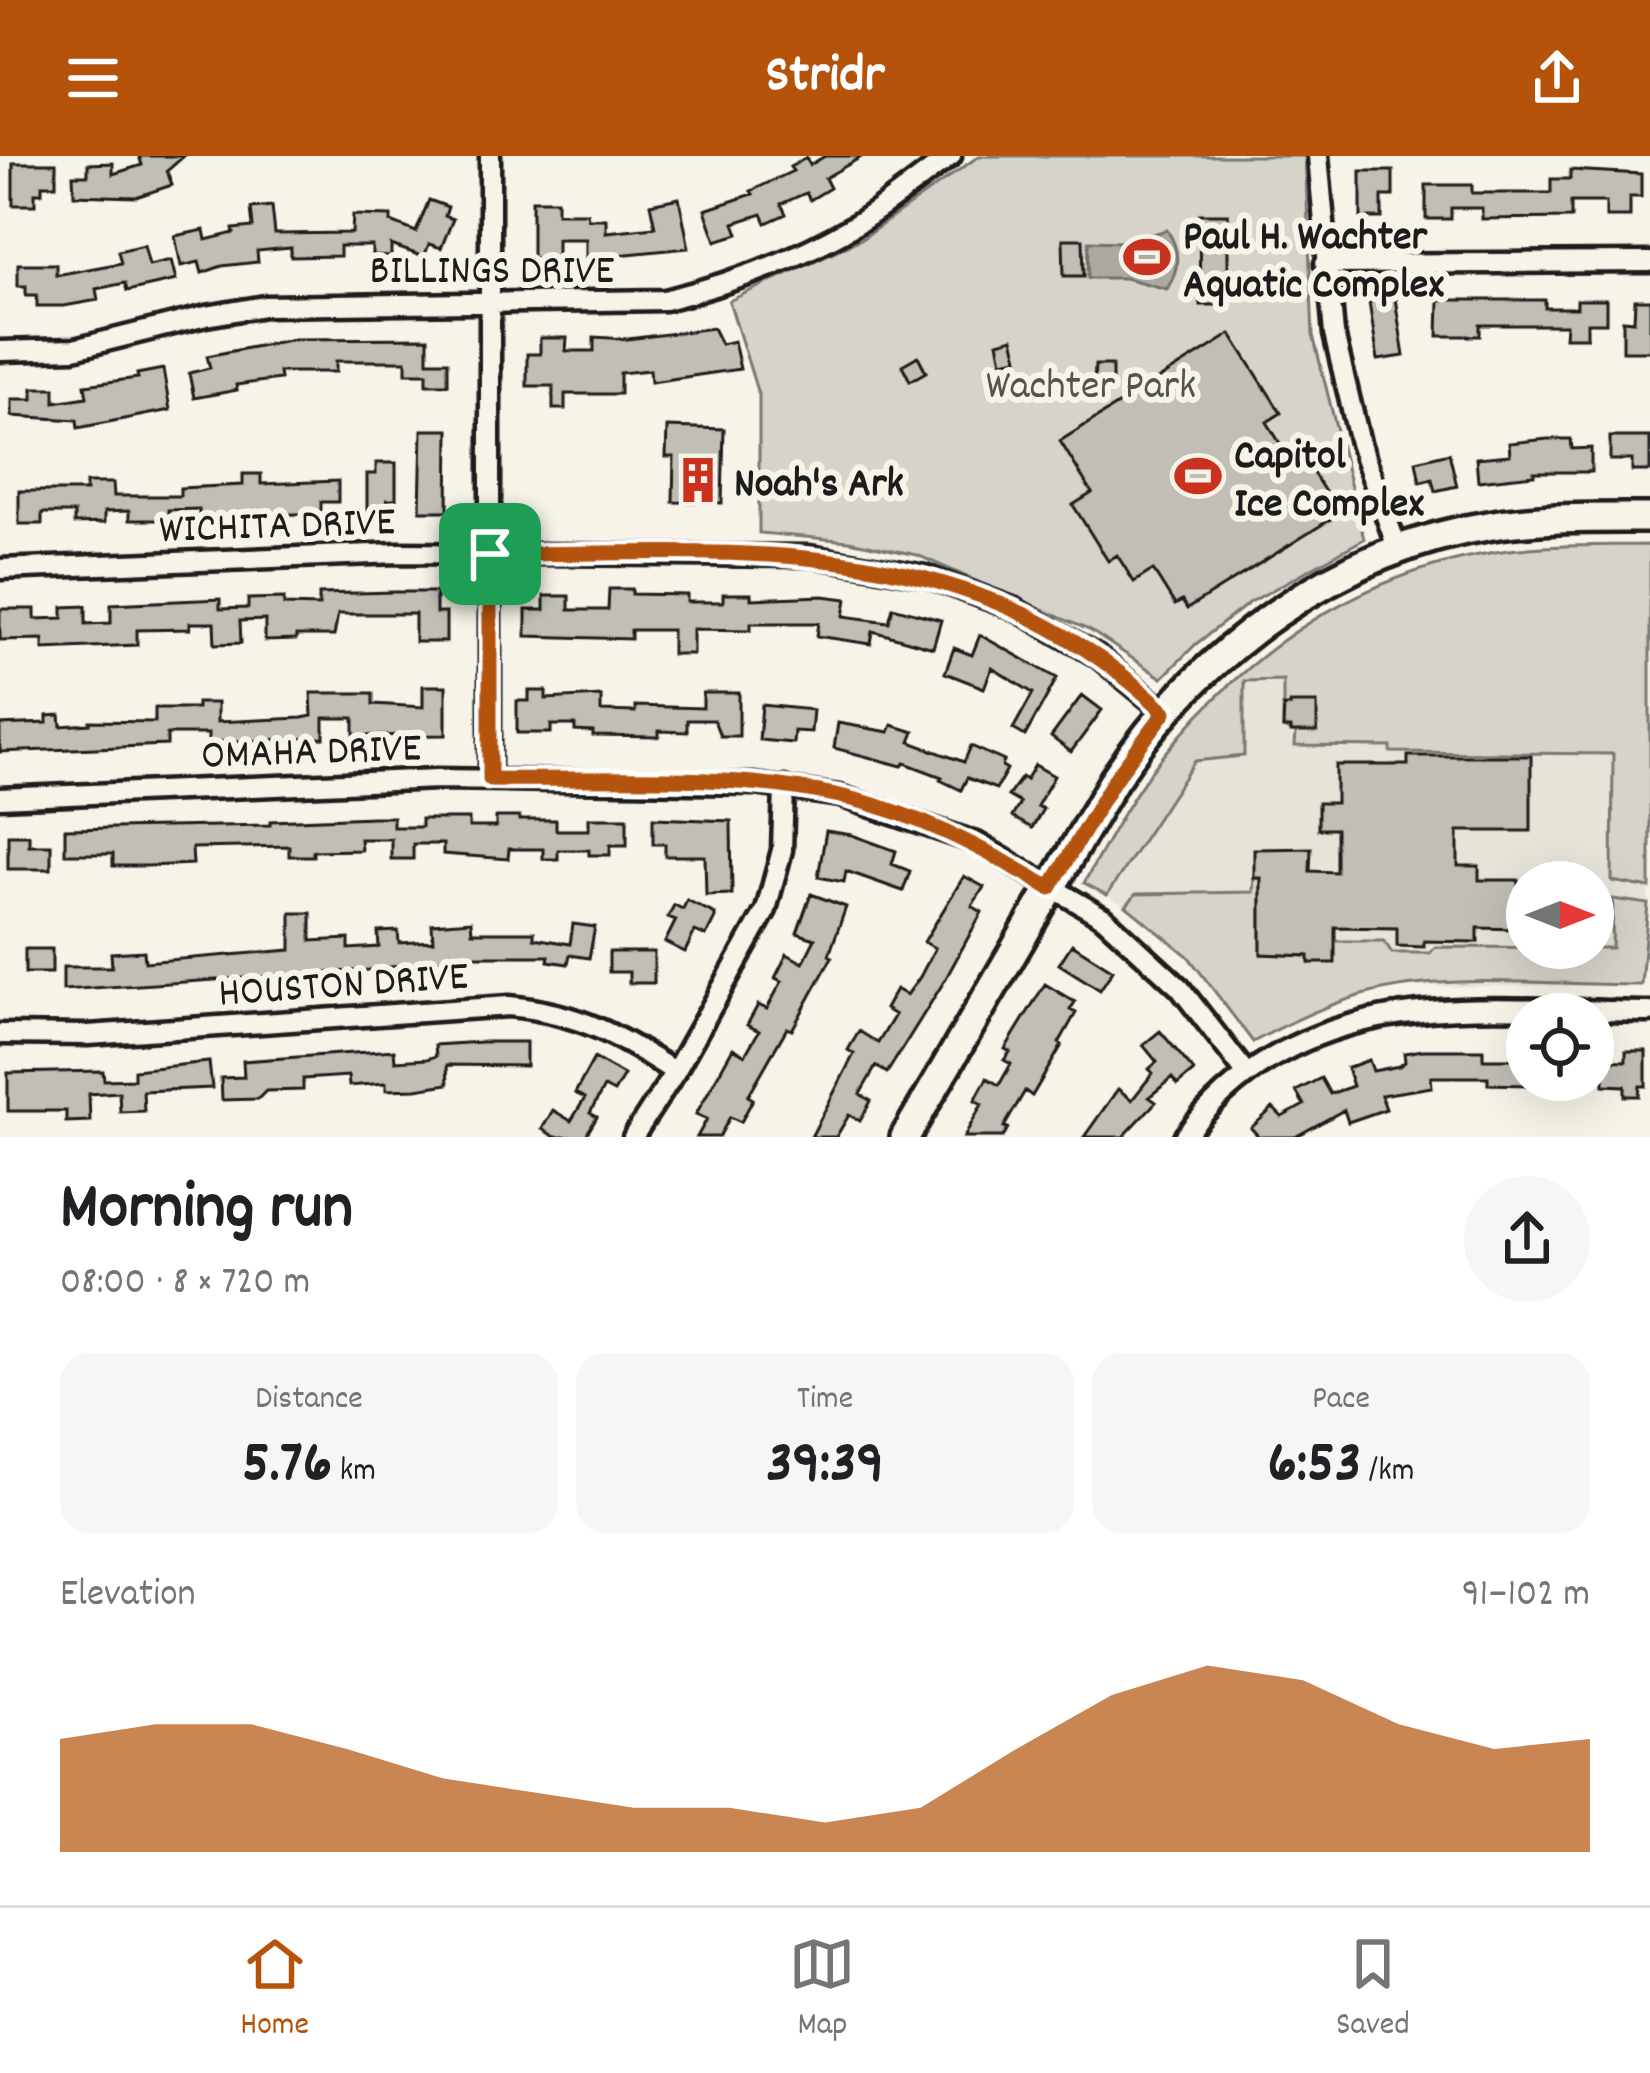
<!DOCTYPE html>
<html lang="en">
<head>
<meta charset="utf-8">
<style>
	:root { --surface:#fff; --page:#f6f6f6; --text:#202124; --muted:#757577; --line:#e0e0e0; --accent:#b45309 }
	body { margin:0; font-family:Dekko,sans-serif; background:var(--page); color:var(--text); height:100vh; display:flex; flex-direction:column; font-size:45px; white-space:nowrap }
	* { box-sizing:border-box; margin:0 }
	p { font-size:39px; color:var(--muted) }
	.icon { flex:none; width:66px; height:66px; fill:none; stroke:currentColor; stroke-width:2; stroke-linecap:round; stroke-linejoin:round }
	.map { position:relative; height:981px; overflow:hidden }
	.drawer { display:flex; flex-direction:column; background:var(--surface); flex:1 }
	.drawer>* { flex:none }
	.needle { width:78px; rotate:90deg }
	.controls { position:absolute; left:1506px; top:705px; display:grid; gap:24px }
	.controls a { display:grid; place-items:center; width:108px; height:108px; border-radius:50%; background:var(--surface); box-shadow:0 12px 48px #0002; font-size:60px }
	.pin { position:absolute; display:grid; place-items:center; width:102px; height:102px; color:#fff; margin:-51px; border-radius:24px; box-shadow:0 6px 18px #0006 }
	.round { display:grid; place-items:center; flex:none; width:126px; height:126px; border-radius:63px; background:var(--page) }
	.head { display:flex; align-items:center; justify-content:space-between; height:204px; padding:0 60px }
	h1 { font-size:66px; font-weight:700; line-height:90px }
	.figures { display:grid; grid-template-columns:repeat(3,1fr); gap:18px; height:204px; padding:12px 60px }
	.figures div { display:grid; align-content:center; border-radius:30px; background:var(--page); text-align:center }
	.figures b { font-size:60px; font-weight:700 }
	.figures small { font-size:33px; font-weight:400 }
	.figures p { font-size:33px }
	.chart { height:336px; padding:24px 60px }
	.chart p { display:flex; justify-content:space-between }
	.chart svg { width:100%; height:216px; margin-top:12px; fill:var(--accent); opacity:.7 }
	header { display:flex; justify-content:space-between; align-items:center; height:156px; padding:0 60px; background:var(--accent); color:#fff; font-size:54px; font-weight:700 }
	.tabs { display:flex; justify-content:space-around; align-items:center; height:168px; border-top:3px solid var(--line); background:var(--surface); font-size:33px; color:var(--muted) }
	.tabs a { display:grid; justify-items:center; gap:6px }
	.tabs .active { color:var(--accent) }
	.map>svg:first-child { display:block }
</style>
</head>
<body>
<header><svg class="icon" aria-label="menu" viewBox="0 0 24 24"><path d="M4 6h16M4 12h16M4 18h16"/></svg>Stridr<svg class="icon" aria-label="share" viewBox="0 0 24 24"><path d="M12 15V3M7 8l5-5 5 5M5 13v7h14v-7"/></svg></header>
<div class="map">
<svg width="1650" height="981" viewBox="0 0 1650 981">
	<rect width="100%" height="100%" fill="#f7f3e8"/>
	<filter id="ink" filterUnits="userSpaceOnUse"><feTurbulence type="fractalNoise" baseFrequency=".00833" numOctaves="2"/><feDisplacementMap in="SourceGraphic" scale="24" xChannelSelector="R" yChannelSelector="G"/><feConvolveMatrix kernelMatrix="1 2 1 2 8 2 1 2 1" color-interpolation-filters="sRGB"/></filter>
	<g filter="url(#ink)">
		<path fill="#e6e3d9" fill-rule="evenodd" d="M1650,389V730L1641,829L1397,831L1352,842L1301,860L1253,886L1214,831L1169,782L1126,750L1084,727L1148,620L1197,559L1239,517L1293,474L1379,428L1491,397L1529,391ZM1527,726H1593V792H1527Z"/>
		<path fill="#d7d3cb" stroke="#7a7874" stroke-width="3" d="M979,0H1305L1313,179L1364,383L1249,447L1196,488L1162,522L1091,475L917,399L849,385L759,377V241L729,145L863,82Z
			M1650,389V732L1612,725L1613,598L1391,596V591L1295,590L1296,577L1283,572V524L1244,525V600L1195,605L1107,739L1084,727C1105,690 1125,651 1150,617C1238,501 1349,420 1495,396C1546,388 1598,390 1650,389Z
			M1254,722H1261V798L1309,800L1310,807L1335,785H1384L1392,797H1430L1435,791L1612,792L1613,743L1648,748L1641,829C1565,829 1473,820 1399,831C1347,839 1299,861 1253,886L1188,800L1126,750L1136,738L1253,736Z"/>
		<path fill="#aca9a2" stroke="#72716c" stroke-width="3" d="M1167,74C1180,93 1180,113 1167,133L1125,122H1088L1089,85L1124,86Z"/>
		<path fill="#c0beb5" stroke="#1c1c1c" stroke-width="3" d="M139,0H184L167,15L172,29L136,41L74,39L73,19H88V8L113,7V18L142,9Z
			M825,0H863L825,22L830,32L810,44L806,37L781,48L786,58L766,67L762,58L734,67L738,78L716,85L705,54L753,38L751,35L793,15L790,11L806,2L810,9Z
			M13,7H56V29H42V37H35V49H13Z
			M1570,14L1641,18V41H1630V61H1606V46H1571V62L1482,63V52H1451V63H1426V29H1472V37H1551V23H1570Z
			M1361,15H1393V40H1382V62H1361Z
			M679,42L689,92L586,102V83H557V102H532V44H557V57H587L588,63H606V76L655,71L650,48Z
			M429,44L448,51L445,60L453,63L441,92L429,88L424,101L391,89V101L372,100V90H340V100L291,101V92L257,95L258,106L222,110L202,117L199,106L181,110L175,80L204,74L206,84L234,77L233,73L253,71L251,52L272,50L275,78L352,77L353,59L391,60V66L416,76Z
			M1199,58H1228V149H1200Z
			M1063,83H1083L1084,120H1064Z
			M144,89L149,109L171,104L176,124L127,135L125,127L96,133L98,144L64,150H37V139H26V130H18V108H56V119L121,107L118,95Z
			M1395,142L1404,200L1378,204L1369,146Z
			M1439,144H1545V152H1577V144H1606V167H1587V181H1565L1566,169H1480V180H1438Z
			M1635,144H1650V195H1623V164L1634,165Z
			M713,172L721,188L734,185L740,213L651,226L650,214L620,217V238H565V253H553V230H527V198H540V182H567L566,195H594V181L628,183Z
			M1231,178L1281,257L1267,266L1286,297L1296,290L1339,358L1187,453L1182,445L1175,449L1153,414L1134,426L1117,399L1108,405L1073,349L1092,337L1060,285Z
			M428,182V205H448V228H427V217H406V205H336V216H279L280,223L236,229L237,234L194,242L189,217L210,212L207,200L294,183Z
			M1013,182L1018,202L1002,205L998,186Z
			M918,200L926,216L910,225L902,209Z
			M1095,209H1112V229H1094Z
			M163,213L170,254L78,272L77,264L12,260V243H33V232H55V246L87,241L85,229L138,222L137,218Z
			M667,271L724,273L722,347L673,346L674,301H666Z
			M422,274H449L448,355H420Z
			M1610,281H1650V315H1632V304H1610Z
			M1548,283H1571L1572,293L1591,292V316H1534V319L1478,325L1476,302L1510,299L1509,287Z
			M1449,297L1457,330L1435,335L1432,323L1420,326L1416,305Z
			M376,307H396V344H387V355H367V318H376Z
			M243,318H261V328L338,325V346H321V357L199,362V353L168,354V364H129V355L104,356V367L74,368V357H42V368H19V335H86V327H113L114,340H180V332L243,329Z
			M609,433H632V438L687,439V446H723V438H751V443L823,440L847,443L844,460L889,466L893,451L941,464L933,492L873,475L871,488L817,480L819,467H751V474L693,473V498H672V474H631V483L526,480V454H544V440H569V454H608Z
			M395,436H436V457H446V486H415V458H338L334,480H296V484L265,485V464L240,465L241,487L215,488L214,467H190V473L137,474V489L43,493V483L0,484V453H35V463L63,462V451L86,450V468L111,467V448L220,443V453L248,452V443L284,442V449L319,450V438Z
			M980,479L1057,522L1025,580L1013,573L1033,537L992,512L984,532L945,517L954,492L972,499Z
			M423,530H446V579L354,580V562H324V582L208,586V578H167V589L0,596V569L47,567V560L60,559L61,570L90,568V565L155,566V552H197V547H217V566L302,562L312,560L311,537H373V548L423,551Z
			M529,535H546V543L601,540V555L635,556V550L703,552V537H739V580H720L714,564H687V576L659,575V581L593,580V576L575,575V569H551V577H517V545H529Z
			M1082,539L1102,554L1071,596L1051,581Z
			M1290,547H1317V576H1291V572H1283L1284,550H1290Z
			M762,549L813,554L811,576L794,575L793,587L759,584Z
			M838,567L889,576L892,569L914,576L910,586L964,606L971,590L1004,605L1002,610L1007,613L996,633L967,622L961,634L940,624L942,621L905,607L902,610L834,592Z
			M1408,600H1531V675H1458V710H1479V724H1518V773L1478,772V786L1424,785V791L1397,790V772L1335,771V807H1309V800L1261,798V722H1254V693L1311,692L1310,715L1336,716V673H1318V647H1336V609H1408Z
			M1035,609L1054,620L1037,650L1043,653L1032,672L1012,661L1020,647L1008,640L1022,621L1026,624Z
			M373,661H393V671H421V663H469V671H496V661H519V664H556V674H589V662H627V689H610V699H589V694H558V703H543V693H509L508,703L443,698V688H413V703H391V683H360L361,694L313,695V700H289V690L192,692L193,708L147,710H113V698H65V673L270,669V665Z
			M653,662L731,665L732,738L706,739L705,700H665V688H653Z
			M826,675L852,679L896,695L892,708L910,715L903,735L846,715L844,726L818,721Z
			M8,679H29V689H51V713H8Z
			M964,720L984,731L972,750L982,756L945,824L887,917L876,910L860,938L871,945L860,965L849,959L836,981H811L854,898L848,894L859,875L878,887L895,859L885,853L896,833L907,839L920,821L935,792L924,786Z
			M811,738L846,751L829,799L832,801L792,874L787,872L748,940L753,943L741,966L730,961L719,981H697L707,963L696,958L733,892L745,899L759,875L747,869L758,849L767,853L782,825L775,822L787,798L803,807L815,783L797,777Z
			M687,744L715,758V762L706,780L695,775L685,796L665,786L676,764L668,761L674,749L683,753Z
			M291,757H311V785L349,783V793L379,791L378,776L398,775L399,787L433,785L432,768L471,765L472,776H534V782L570,788L573,768L595,771L589,802L570,799L568,808L548,805L549,800H473L369,814L63,834V811H112L111,797L144,795L145,806L291,794Z
			M1072,788L1113,814L1100,834L1059,808Z
			M25,793H52V817H25Z
			M609,796H654V827H629V816H609Z
			M1045,828L1075,846L1070,854L1076,857L1059,887L1062,889L1032,940L1025,935L1004,971L1008,972L1003,981H964L982,948L975,944L987,922L999,929L1011,908L1004,904L1010,896L1005,893Z
			M1160,875L1194,915L1177,929L1172,922L1149,941L1156,946L1123,981H1084L1118,933L1132,944L1153,917L1149,913L1157,906L1143,889Z
			M482,886H526V910L447,909L448,928L416,933L386,934V927L349,930L348,920L303,923V934L266,935L258,943L222,944L221,922L244,921L243,905L394,894L395,905L427,903L436,900L435,889Z
			M1423,894H1483V903H1527V929L1488,928V921H1431L1432,931L1381,939L1386,953L1348,966L1344,954L1295,981H1259L1251,972L1273,952L1282,961L1304,949L1296,935L1321,922L1330,938L1353,930L1347,912L1369,904L1373,915L1399,910L1405,906L1404,897Z
			M1626,895H1646V930H1640L1639,940H1625V930L1604,929V920H1593V904L1626,905Z
			M594,902L624,919L614,936L604,931L590,957L597,961L585,981H555L542,973L553,954L571,965L585,942L575,937Z
			M209,906L212,932L143,935L144,955L120,956L119,936L89,938L90,965L66,966V955H8V917L103,915L104,924L134,923V914Z"/>
		<g fill="none" stroke-linecap="round" stroke-linejoin="round">
			<defs>
				<path id="street" d="M490,0V623
					M1318,0L1334,178L1360,287L1398,394
					M1325,108L1650,106
					M0,195L74,193L206,160L265,150L665,144C733,127 798,104 858,67C890,47 920,22 951,0
					M0,413L398,397L810,400L926,420L1015,453L1097,500L1165,556
					M0,642L437,623L755,628L840,640L977,687L1104,762L1180,832L1246,917
					M0,878L88,879L509,850C579,857 618,879 675,916
					M633,981L675,916L766,754L782,694L784,631
					M1184,981C1305,825 1476,853 1650,856"/>
				<path id="secondary" d="M905,981L1114,624C1199,495 1339,392 1493,369C1545,361 1598,362 1650,362"/>
			</defs>
			<use href="#street" stroke="#1c1c1c" stroke-width="27"/>
			<use href="#secondary" stroke="#1c1c1c" stroke-width="36"/>
			<use href="#street" stroke="#f7f3e8" stroke-width="18"/>
			<use href="#secondary" stroke="#f7f3e8" stroke-width="27"/>
		</g>
	</g>
	<g fill="none" stroke-linecap="round" stroke-linejoin="round" filter="url(#ink)">
		<defs>
			<path id="route" d="M490,398C741,398 966,369 1165,556L1114,624L1050,732C983,692 917,657 840,640C727,615 605,625 490,623Z"/>
		</defs>
		<use href="#route" stroke="#fff" stroke-width="24"/>
		<use href="#route" stroke="#b45309" stroke-width="15"/>
	</g>
	<defs>
		<symbol id="stadium-bare" viewBox="-9 -9 18 18"><path d="M0-5a6.5 5 0 1 0 0 10a6.5 5 0 1 0 0-10ZM-3.5-1.8h7v3.6h-7Z" fill="#c8321e" stroke="#f7f3e8" stroke-width="2.5" paint-order="stroke"/></symbol>
		<symbol id="building-bare" viewBox="-9 -9 18 18"><path d="M-4-6H4V6H1V3H-1V6H-4ZM-2.5-4.3h1.7v1.8h-1.7ZM.8-4.3h1.7v1.8H.8ZM-2.5-1h1.7V.8h-1.7ZM.8-1h1.7V.8H.8Z" fill="#c8321e" stroke="#f7f3e8" stroke-width="2.5" paint-order="stroke"/></symbol>
	</defs>
	<g fill-rule="evenodd">
		<use href="#stadium-bare" x="1114" y="68" width="66" height="66"/>
		<use href="#stadium-bare" x="1165" y="287" width="66" height="66"/>
		<use href="#building-bare" x="665" y="291" width="66" height="66"/>
	</g>
	<g text-anchor="middle" stroke-width="12" stroke-linejoin="round" paint-order="stroke">
		<g font-size="42" font-weight="bold" fill="#1c1c1c" stroke="#f7f3e8" text-anchor="start">
			<text x="1183" y="92">Paul H. Wachter<tspan x="1183" dy="48">Aquatic Complex</tspan></text>
			<text x="1234" y="311">Capitol<tspan x="1234" dy="48">Ice Complex</tspan></text>
			<text x="734" y="339">Noah's Ark</text>
		</g>
		<g font-size="42" fill="#1c1c1c" stroke="#f7f3e8">
			<text x="492" y="126">BILLINGS DRIVE</text>
			<text transform="translate(277 366) rotate(-2)" y="15">WICHITA DRIVE</text>
			<text transform="translate(311 592) rotate(-2)" y="15">OMAHA DRIVE</text>
			<text transform="translate(343 825) rotate(-4)" y="15">HOUSTON DRIVE</text>
		</g>
		<g font-size="42" fill="#545351" stroke="#f7f3e8">
			<text x="1091" y="241">Wachter Park</text>
		</g>
	</g>
</svg>
<div class="controls">
<a><svg class="needle" viewBox="-14 -14 28 28"><path d="M0-13l5 13h-10z" fill="#e53935"/><path d="M0 13l5-13h-10z" fill="#757577"/></svg></a>
<a><svg class="icon" aria-label="locate" viewBox="0 0 24 24"><circle cx="12" cy="12" r="6"/><path d="M12 2v4M12 18v4M2 12h4M18 12h4"/></svg></a>
</div>
<div class="pin" style="left:490px;top:398px;background:#1e9e55"><svg class="icon" aria-label="arrive" viewBox="0 0 24 24"><path d="M6 21V4h12l-3 4 3 4H6"/></svg></div>
</div>
<section class="drawer">
<div class="head"><div><h1>Morning run</h1><p>08:00 · 8 × 720 m</p></div><a class="round"><svg class="icon" aria-label="share" viewBox="0 0 24 24"><path d="M12 15V3M7 8l5-5 5 5M5 13v7h14v-7"/></svg></a></div>
<div class="figures">
<div><p>Distance</p><b>5.76<small> km</small></b></div>
<div><p>Time</p><b>39:39</b></div>
<div><p>Pace</p><b>6:53<small> /km</small></b></div>
</div>
<div class="chart"><p><span>Elevation</span>91–102 m</p>
<svg viewBox="0 0 160 44" preserveAspectRatio="none"><path d="M0 44V21L10 18L20 18L30 23L40 29L50 32L60 35L70 35L80 38L90 35L100 23L110 12L120 6L130 9L140 18L150 23L160 21V44z"/></svg>
</div>
</section>
<nav class="tabs">
<a class="active"><svg class="icon" aria-label="home" viewBox="0 0 24 24"><path d="M3 11l9-7 9 7M6 9v11h12V9"/></svg>Home</a>
<a><svg class="icon" aria-label="map" viewBox="0 0 24 24"><path d="M3 6l6-2 6 2 6-2v14l-6 2-6-2-6 2zM9 4v14M15 6v14"/></svg>Map</a>
<a><svg class="icon" aria-label="saved" viewBox="0 0 24 24"><path d="M7 4h10v16l-5-4-5 4z"/></svg>Saved</a>
</nav>
</body>
</html>
